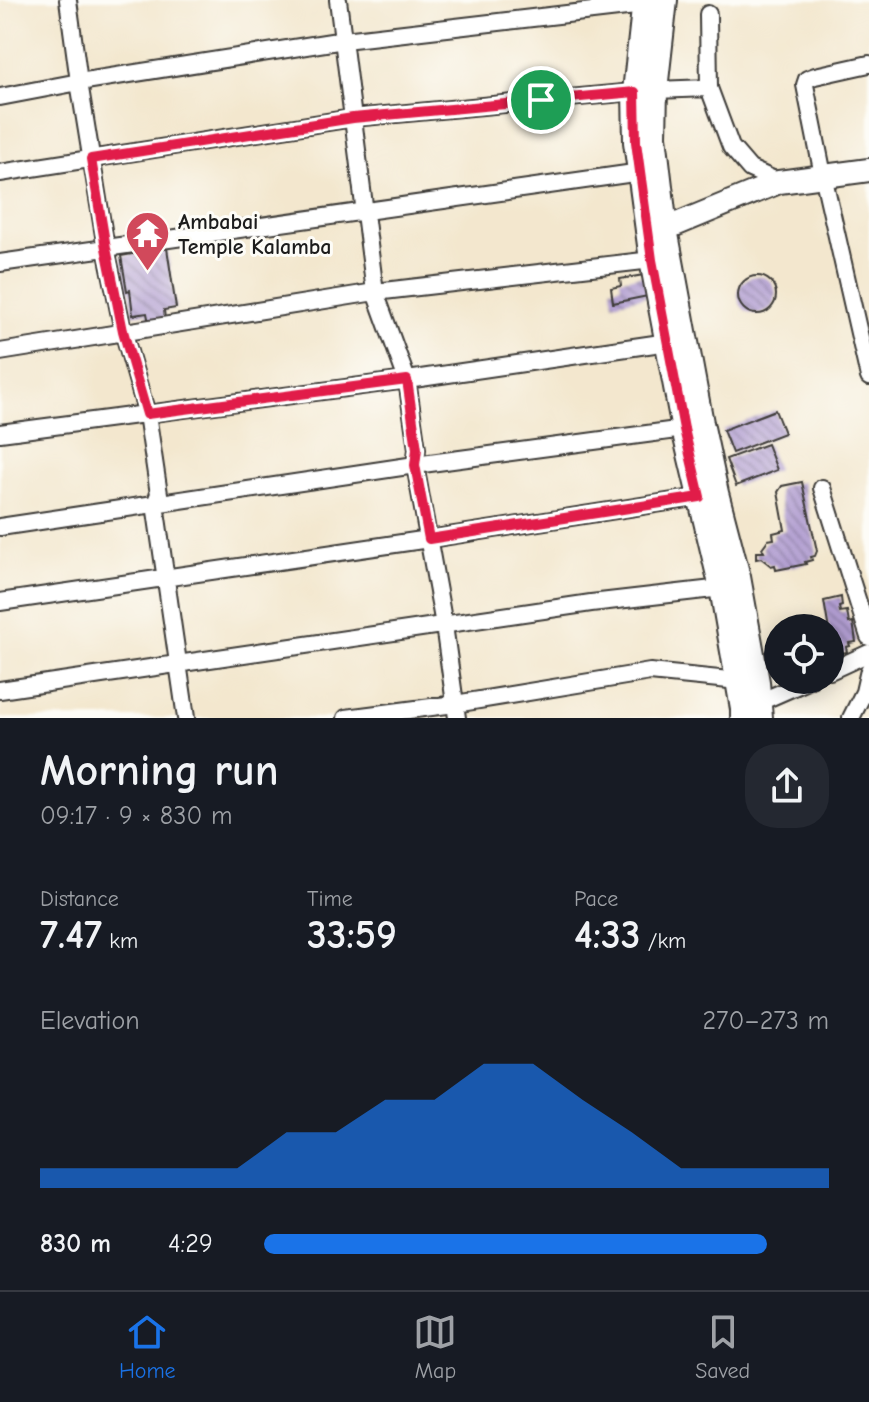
<!DOCTYPE html>
<html lang="en">
<head>
<meta charset="utf-8">
<style>
	:root { --surface:#171b24; --page:#242831; --text:#f1f3f6; --muted:#9ea1a6; --line:#363941; --accent:#1a73e8 }
	body { margin:0; font-family:"Comic Neue",sans-serif; background:var(--page); color:var(--text); height:100vh; display:flex; flex-direction:column; font-size:30px; white-space:nowrap }
	* { box-sizing:border-box; margin:0 }
	p { font-size:26px; color:var(--muted) }
	.icon { flex:none; width:44px; height:44px; fill:none; stroke:currentColor; stroke-width:2; stroke-linecap:round; stroke-linejoin:round }
	.map { position:relative; height:718px; overflow:hidden }
	.sheet { display:flex; flex-direction:column; background:var(--surface); flex:1 }
	.sheet>* { flex:none }
	.tools { position:absolute; left:764px; top:614px; display:grid; gap:16px }
	.tools a { display:grid; place-items:center; width:80px; height:80px; border-radius:50%; background:var(--surface); box-shadow:0 4px 20px #0003; font-size:40px }
	.pin { position:absolute; display:grid; place-items:center; width:68px; height:68px; color:#fff; margin:-34px; border:4px solid #fff; border-radius:50%; box-shadow:0 2px 8px #0007 }
	.round { display:grid; place-items:center; flex:none; width:84px; height:84px; border-radius:32px; background:var(--page) }
	.summary { display:flex; align-items:center; justify-content:space-between; height:136px; padding:0 40px }
	h1 { font-size:44px; font-weight:700; line-height:60px }
	.metrics { display:grid; grid-template-columns:repeat(3,1fr); gap:12px; height:136px; padding:8px 40px }
	.metrics div { display:grid; align-content:center }
	.metrics b { font-size:40px; font-weight:700 }
	.metrics small { font-size:22px; font-weight:400 }
	.metrics p { font-size:22px }
	.chart { height:224px; padding:16px 40px }
	.chart p { display:flex; justify-content:space-between }
	.chart svg { width:100%; height:144px; margin-top:8px; fill:var(--accent); opacity:.7 }
	ul { padding:0 40px; list-style:none; font-size:26px }
	li { display:grid; grid-template-columns:128px 96px 1fr; align-items:center; height:60px }
	li i { height:20px; border-radius:10px; background:var(--accent) }
	.dock { display:flex; justify-content:space-around; align-items:center; height:112px; border-top:2px solid var(--line); background:var(--surface); font-size:22px; color:var(--muted) }
	.dock a { display:grid; justify-items:center; gap:4px }
	.dock .active { color:var(--accent) }
	.map>svg:first-child { display:block }
</style>
</head>
<body>
<div class="map">
<svg width="869" height="718" viewBox="0 0 869 718">
	<defs>
		<pattern id="building-back-hatch" width="6" height="6" patternUnits="userSpaceOnUse" patternTransform="scale(2)"><rect width="6" height="6" fill="#b09cd0"/><path d="M-1 5l2 2M0 0l6 6M5-1l2 2" fill="none" stroke="#8e7ea8"/></pattern>
	</defs>
	<rect width="100%" height="100%" fill="#fdfcf7"/>
	<filter id="ink" filterUnits="userSpaceOnUse"><feTurbulence type="fractalNoise" baseFrequency=".0125" numOctaves="2"/><feDisplacementMap in="SourceGraphic" scale="16" xChannelSelector="R" yChannelSelector="G"/><feConvolveMatrix kernelMatrix="1 2 1 2 8 2 1 2 1" color-interpolation-filters="sRGB"/></filter>
	<filter id="wash" filterUnits="userSpaceOnUse"><feTurbulence type="fractalNoise" baseFrequency=".006" numOctaves="4" result="noise"/><feDisplacementMap in="SourceGraphic" scale="32" xChannelSelector="R" yChannelSelector="G"/><feGaussianBlur stdDeviation="1.8" result="paint"/><feColorMatrix in="noise" values="0 0 0 0 0 0 0 0 0 0 0 0 0 0 0 0 0 1.4 0 .05"/><feComposite in="paint" operator="in"/></filter>
	<g filter="url(#wash)">
		<rect width="100%" height="100%" fill="#f3e7ce"/>
		<g id="blocks">
			<path fill="url(#building-back-hatch)" d="M167,248L176,308L164,310L165,320L149,323L147,313L133,315L130,290L127,291L121,256Z
				M644,275L648,296L613,303L611,288L621,286L620,279Z
				M738 295a19 19 0 1 1 38 0a19 19 0 1 1-38 0Z
				M775,410L784,433L732,453L723,430Z
				M767,444L777,470L736,486L726,459Z
				M802,482L817,551L815,556L811,557L812,560L805,562L806,564L776,570L775,565L771,566L761,558L756,559V552H764L762,548L768,540L774,539L773,533L785,530L778,492L782,486Z
				M841,597L842,606L839,607L840,612L847,611L849,623L853,622L856,642L849,643L850,646L846,647L847,652L833,654L824,601Z"/>
		</g>
	</g>
	<g filter="url(#ink)">
		<use href="#blocks" fill-opacity="0" stroke="#3c3a37" stroke-width="2"/>
		<g fill="none" stroke-linecap="round" stroke-linejoin="round">
			<defs>
				<path id="street" d="M68,0L79,82L106,248L123,331L147,414L159,494L155,504L186,718
					M338,0L375,292L407,380L417,449L415,465L444,625L457,718
					M708,14L709,88L731,147L750,169L779,182
					M869,64L815,76L807,79L805,85L823,175L869,377
					M0,97L79,82L344,40L644,5
					M0,173L353,118L655,90L709,88
					M0,263L641,172
					M0,352L375,292L652,260
					M0,433L407,380L668,342
					M822,488L869,637
					M0,527L415,465L684,429
					M0,602L429,539L700,497
					M830,671L869,653
					M0,690L591,603L722,588
					M753,705L810,680
					M346,718L455,704L650,672L739,681
					M851,718L864,692L869,670"/>
				<path id="secondary" d="M665,229L779,182L869,170"/>
				<path id="primary" d="M645,0L635,92L636,142L652,260L684,429L722,588L743,709V718
					M665,0L655,90L654,136L665,229L701,423L716,493L738,577L757,682L760,718"/>
			</defs>
			<use href="#street" stroke="#3c3a37" stroke-width="20"/>
			<use href="#secondary" stroke="#3c3a37" stroke-width="26"/>
			<use href="#primary" stroke="#3c3a37" stroke-width="28"/>
			<use href="#street" stroke="#fff" stroke-width="16"/>
			<use href="#secondary" stroke="#fff" stroke-width="22"/>
			<use href="#primary" stroke="#fff" stroke-width="24"/>
		</g>
	</g>
	<g fill="none" stroke-linecap="round" stroke-linejoin="round" filter="url(#ink)">
		<defs>
			<path id="route" d="M635,92L636,142L652,260L684,429L700,497L429,539L415,465L417,449L407,380L147,414L123,331L106,248L91,159L353,118Z"/>
		</defs>
		<use href="#route" stroke="#fff" stroke-width="16"/>
		<use href="#route" stroke="#e11d48" stroke-width="10"/>
	</g>
	<defs>
		<symbol id="temple-pin" viewBox="-11 -11 22 30"><path d="M0 17L-7.5 6A9.5 9.5 0 1 1 7.5 6Z" fill="#d1495b" stroke="#fdfcf7"/><path d="M0-6L5-2H3V0L6.5 2.5H4V6H1.5V3h-3V6H-4V2.5H-6.5L-3 0V-2H-5Z" fill="#fff"/></symbol>
	</defs>
	<g fill-rule="evenodd">
		<use href="#temple-pin" x="122" y="208" width="51" height="69"/>
	</g>
	<g text-anchor="middle" stroke-width="6" stroke-linejoin="round" paint-order="stroke">
		<g font-size="22" font-weight="bold" fill="#1c1c1c" stroke="#fdfcf7" text-anchor="start">
			<text x="178" y="229">Ambabai<tspan x="178" dy="25">Temple Kalamba</tspan></text>
		</g>
	</g>
</svg>
<div class="tools">
<a><svg class="icon" aria-label="locate" viewBox="0 0 24 24"><circle cx="12" cy="12" r="6"/><path d="M12 2v4M12 18v4M2 12h4M18 12h4"/></svg></a>
</div>
<div class="pin" style="left:541px;top:100px;background:#1e9e55"><svg class="icon" aria-label="arrive" viewBox="0 0 24 24"><path d="M6 21V4h12l-3 4 3 4H6"/></svg></div>
</div>
<section class="sheet">
<div class="summary"><div><h1>Morning run</h1><p>09:17 · 9 × 830 m</p></div><a class="round"><svg class="icon" aria-label="share" viewBox="0 0 24 24"><path d="M12 15V3M7 8l5-5 5 5M5 13v7h14v-7"/></svg></a></div>
<div class="metrics">
<div><p>Distance</p><b>7.47<small> km</small></b></div>
<div><p>Time</p><b>33:59</b></div>
<div><p>Pace</p><b>4:33<small> /km</small></b></div>
</div>
<div class="chart"><p><span>Elevation</span>270–273 m</p>
<svg viewBox="0 0 160 44" preserveAspectRatio="none"><path d="M0 44V38L10 38L20 38L30 38L40 38L50 27L60 27L70 17L80 17L90 6L100 6L110 17L120 27L130 38L140 38L150 38L160 38V44z"/></svg>
</div>
<ul>
<li><b>830 m</b>4:29<i style="width:89%"></i></li>
</ul>
</section>
<nav class="dock">
<a class="active"><svg class="icon" aria-label="home" viewBox="0 0 24 24"><path d="M3 11l9-7 9 7M6 9v11h12V9"/></svg>Home</a>
<a><svg class="icon" aria-label="map" viewBox="0 0 24 24"><path d="M3 6l6-2 6 2 6-2v14l-6 2-6-2-6 2zM9 4v14M15 6v14"/></svg>Map</a>
<a><svg class="icon" aria-label="saved" viewBox="0 0 24 24"><path d="M7 4h10v16l-5-4-5 4z"/></svg>Saved</a>
</nav>
</body>
</html>
